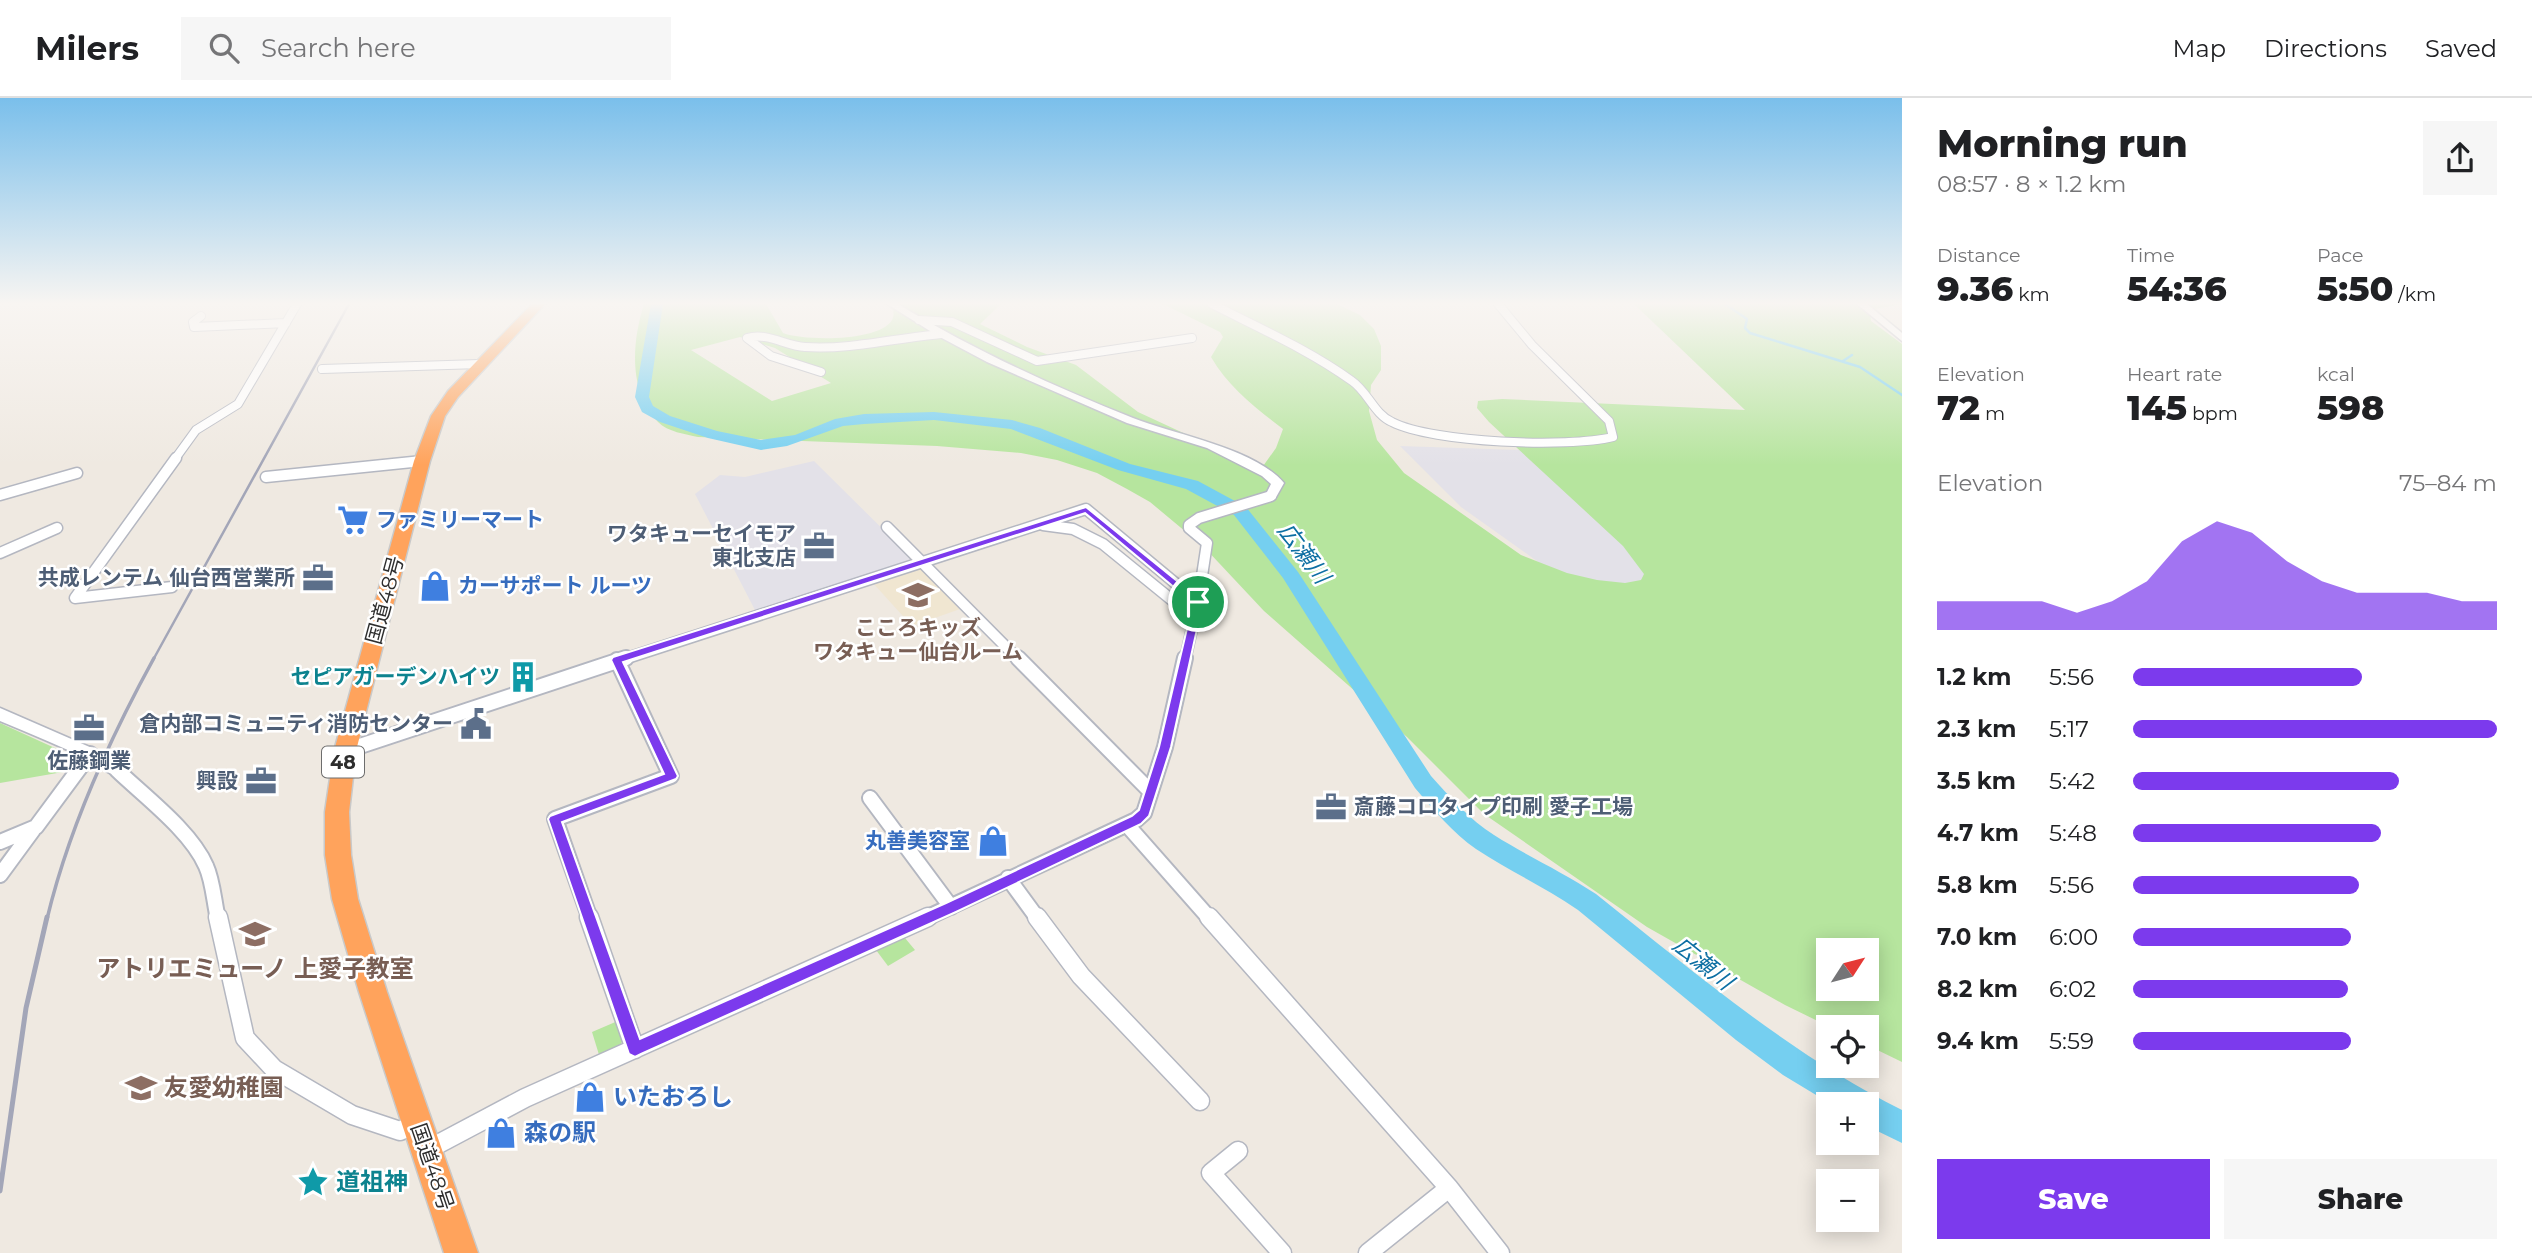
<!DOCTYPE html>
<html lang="en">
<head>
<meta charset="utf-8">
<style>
	:root { --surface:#fff; --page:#f6f6f6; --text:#202124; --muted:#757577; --line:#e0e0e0; --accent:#7c3aed }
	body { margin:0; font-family:Montserrat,"Noto Sans JP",sans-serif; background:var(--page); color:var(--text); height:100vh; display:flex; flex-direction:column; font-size:26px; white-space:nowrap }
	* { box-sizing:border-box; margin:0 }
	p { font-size:23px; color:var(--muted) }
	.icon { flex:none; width:38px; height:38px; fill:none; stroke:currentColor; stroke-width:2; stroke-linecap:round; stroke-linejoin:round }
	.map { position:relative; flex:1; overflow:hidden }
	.details { display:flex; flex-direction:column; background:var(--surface); width:630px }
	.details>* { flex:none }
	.needle { width:46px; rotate:54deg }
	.controls { position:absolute; left:1816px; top:840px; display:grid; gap:14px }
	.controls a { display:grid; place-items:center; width:63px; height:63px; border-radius:0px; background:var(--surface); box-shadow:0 4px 18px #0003; font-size:35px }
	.pin { position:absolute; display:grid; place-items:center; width:60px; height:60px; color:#fff; margin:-30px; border:4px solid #fff; border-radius:50%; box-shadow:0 2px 7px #0007 }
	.round { display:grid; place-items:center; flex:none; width:74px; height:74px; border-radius:0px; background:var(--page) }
	.summary { display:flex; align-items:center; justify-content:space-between; height:119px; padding:0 35px }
	h1 { font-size:38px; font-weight:800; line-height:52px }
	.figures { display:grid; grid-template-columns:repeat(3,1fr); gap:10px; height:119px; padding:7px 35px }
	.figures div { display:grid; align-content:center }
	.figures b { font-size:35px; font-weight:800 }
	.figures small { font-size:19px; font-weight:400 }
	.figures p { font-size:19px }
	.chart { height:196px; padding:14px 35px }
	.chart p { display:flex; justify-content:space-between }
	.chart svg { width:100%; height:126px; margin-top:7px; fill:var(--accent); opacity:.7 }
	.cta { display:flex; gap:14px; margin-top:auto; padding:14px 35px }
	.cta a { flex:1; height:80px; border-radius:0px; background:var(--accent); color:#fff; font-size:28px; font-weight:800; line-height:80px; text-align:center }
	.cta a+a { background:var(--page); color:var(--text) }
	ul { padding:0 35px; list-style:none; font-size:23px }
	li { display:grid; grid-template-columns:112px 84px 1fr; align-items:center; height:52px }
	li i { height:18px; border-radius:9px; background:var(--accent) }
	header { display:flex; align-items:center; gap:42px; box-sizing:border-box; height:98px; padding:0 35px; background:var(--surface); border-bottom:2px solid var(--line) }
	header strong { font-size:33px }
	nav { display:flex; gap:38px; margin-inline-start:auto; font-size:24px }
	.search { width:490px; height:63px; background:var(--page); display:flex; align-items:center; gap:18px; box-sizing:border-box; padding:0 24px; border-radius:0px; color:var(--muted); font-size:26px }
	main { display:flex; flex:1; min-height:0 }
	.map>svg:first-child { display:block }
</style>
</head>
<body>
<header>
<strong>Milers</strong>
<div class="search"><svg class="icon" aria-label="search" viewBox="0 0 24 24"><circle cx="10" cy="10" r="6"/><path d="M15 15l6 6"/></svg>Search here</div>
<nav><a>Map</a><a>Directions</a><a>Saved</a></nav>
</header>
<main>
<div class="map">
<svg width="1902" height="1155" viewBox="0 0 1902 1155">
	<rect width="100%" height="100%" fill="#efe9e1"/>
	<path fill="#e3e1e8" d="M1400,348L1866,364L1624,525L1461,409Z
		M814,363L914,462L756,514L695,396L720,377L745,379Z"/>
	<path fill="#f0e6d1" d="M922,469L963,510L912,528L873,485Z"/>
	<path fill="#b6e59e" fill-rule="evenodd" d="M644,206H766L783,235C804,243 879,244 892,222C895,217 893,211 892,206H1001L980,226L1027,249L1076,267L1138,314L1261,371L1276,350L1283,331C1256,310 1229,290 1211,259L1223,239L1220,234L1163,206H1337L1360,217L1374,231L1381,248V272L1371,287L1369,313L1377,342L1404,375L1521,457L1567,475L1597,482L1625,485L1641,482L1644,476L1623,448L1489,324L1477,310L1478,303L1502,301L1745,312L1634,206H1902L1875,211L1870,216L1871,223L1902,246V964L1867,947V929H1830L1785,907L1647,829L1484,716L1407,639L1264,513L1204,449L1150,404L1127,391L1097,375L1057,362L1021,355L937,348L698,339C685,336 668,334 658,324C628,293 632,244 644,206ZM740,239L775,250L831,285L772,303L691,252ZM1829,852H1867V891H1829Z
		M0,625L79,661L63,674L0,685Z
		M905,840L915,852L888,868L876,852L894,841Z
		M620,922L625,936L619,951L600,960L592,934Z"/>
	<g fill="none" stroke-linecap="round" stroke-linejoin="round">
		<path stroke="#75cff0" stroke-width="2.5" d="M1725,206L1747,221L1745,230L1750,235L1860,269L1902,297
			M1843,263L1852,257"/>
		<path fill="#75cff0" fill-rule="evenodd" d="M651,206H663L649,299L653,308L670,318L717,333L761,342L795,337L835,321L864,316L934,314L1012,322L1040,330L1130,366L1198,383L1246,409L1298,474L1431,678C1450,699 1470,722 1494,737C1527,758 1563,774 1596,796C1694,874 1790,956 1902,1012V1045L1867,1028V1006H1831L1783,977L1736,942L1578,812C1545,789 1509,773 1476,751C1453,735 1433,711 1415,690L1283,480L1234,417L1186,391L1118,372L1011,331L934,322L864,326L843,328L787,348L761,352L708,340L660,324L642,314L635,299Z"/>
	</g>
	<path fill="#cbc7bf" d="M528,568L533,581L517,586L513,573Z"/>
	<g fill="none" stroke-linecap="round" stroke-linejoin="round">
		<defs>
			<path id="street-far3" d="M1212,206C1259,230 1309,252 1352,283C1368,294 1374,316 1392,324C1433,345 1568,350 1613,339L1609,323L1532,247L1498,206
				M201,218L193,224L194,229L286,225
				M919,222L952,224L1037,263L1192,240
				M322,271L479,266
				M821,274L771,258L747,240C768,234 785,248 805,249C850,252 896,240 941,236
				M175,361L196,332L238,306L297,206"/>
			<path id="street-far2" d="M266,379L422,363
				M0,397L77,375
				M1043,427L1073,431L1103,446L1194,520
				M887,429L1019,562
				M0,455L57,430
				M172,489L75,500L176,360
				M621,562L1086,411L1198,504
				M1185,562L1198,504L1207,445L1189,430V427L1199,420L1271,398"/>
			<path id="street-far1" d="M1018,560L1150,693
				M345,653L626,560
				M117,672C144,698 191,733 206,768C213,783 214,804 218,821
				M870,700L951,809
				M1128,728L1210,821
				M0,744L36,729L90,656
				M0,777L33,732
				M1008,780L1038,821
				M590,821L555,721L671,678L617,562
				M924,821L1136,722L1144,715L1165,649L1185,560"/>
			<path id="street" d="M218,819L245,940L274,971L352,1017L400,1033L416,1025
				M589,819L635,951
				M1037,819L1081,878L1200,1003
				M1209,819L1449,1090L1500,1155
				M427,1052L525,1000L928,819
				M1238,1053L1211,1075L1282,1155
				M1368,1155L1449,1090"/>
			<path id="secondary" d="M887,206H898C972,251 1052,288 1133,320C1176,337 1254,350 1284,385L1275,401H1267L1265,398L1271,386L1262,378L1207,350L1127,325L987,264L938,238Z
				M1857,206H1867L1902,235V243Z
				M0,610L108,657L126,672L123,676C110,680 104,670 93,664C63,649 31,636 0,623Z"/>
			<path id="highway" d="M532,206H545L458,299L445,318L430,363L356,653L349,714L351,757L358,801L387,894L478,1155H444L359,894L332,801L325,757V714L334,653L414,363L431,318L448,293Z"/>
		</defs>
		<use href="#street-far3" stroke="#b4b7c1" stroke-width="10"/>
		<use href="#street-far2" stroke="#b4b7c1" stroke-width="13"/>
		<use href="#street-far1" stroke="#b4b7c1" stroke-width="18"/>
		<use href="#street" stroke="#b4b7c1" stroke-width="21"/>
		<use href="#secondary" stroke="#b4b7c1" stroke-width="3"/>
		<use href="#highway" stroke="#c9c9c9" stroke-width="3"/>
		<use href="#street-far3" stroke="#fff" stroke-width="8"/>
		<use href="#street-far2" stroke="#fff" stroke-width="10"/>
		<use href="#street-far1" stroke="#fff" stroke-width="14"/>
		<use href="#street" stroke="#fff" stroke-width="18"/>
		<use href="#secondary" fill="#fff" fill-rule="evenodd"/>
		<use href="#highway" fill="#ffa35c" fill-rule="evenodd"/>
		<path stroke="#a3a6b8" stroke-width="2.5" d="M153,562L349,206"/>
		<path stroke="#a3a6b8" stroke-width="3.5" d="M47,821C69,729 109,642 154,560"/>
		<path stroke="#a3a6b8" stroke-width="5" d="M0,1093L26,910L47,819"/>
	</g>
	<linearGradient id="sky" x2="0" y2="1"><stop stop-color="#7abfeb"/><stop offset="0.56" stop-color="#f8f5f2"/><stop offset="1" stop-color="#f8f5f2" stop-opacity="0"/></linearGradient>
	<rect width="1902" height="367" fill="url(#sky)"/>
	<path fill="#7c3aed" stroke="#fff" stroke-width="2" fill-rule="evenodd" d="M1086,409L1203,504L1171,649L1149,718L1141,726L956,814L641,956L635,959L629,956L548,721L550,718L664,676L611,562L613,559ZM1085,415L1193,505L1159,649L1139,712L1132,718L946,805L640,941L562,724L676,681L678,678L623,564Z"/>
	<defs>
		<symbol id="supermarket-bare" viewBox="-9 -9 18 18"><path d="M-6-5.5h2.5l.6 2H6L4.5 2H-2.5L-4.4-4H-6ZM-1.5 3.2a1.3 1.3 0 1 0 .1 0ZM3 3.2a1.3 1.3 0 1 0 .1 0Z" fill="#3f7fe0" stroke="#fff" stroke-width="2.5" paint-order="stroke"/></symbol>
		<symbol id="office-bare" viewBox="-9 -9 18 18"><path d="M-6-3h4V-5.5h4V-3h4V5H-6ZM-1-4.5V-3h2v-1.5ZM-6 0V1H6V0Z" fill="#5c6f8a" stroke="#fff" stroke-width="2.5" paint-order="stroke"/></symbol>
		<symbol id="shop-bare" viewBox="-9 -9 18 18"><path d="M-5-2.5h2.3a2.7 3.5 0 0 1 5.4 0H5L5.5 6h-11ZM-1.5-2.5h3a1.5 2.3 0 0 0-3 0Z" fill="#3f7fe0" stroke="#fff" stroke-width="2.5" paint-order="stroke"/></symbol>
		<symbol id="school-bare" viewBox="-9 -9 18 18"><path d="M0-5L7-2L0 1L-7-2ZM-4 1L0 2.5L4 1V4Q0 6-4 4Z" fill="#8d6e63" stroke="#fff" stroke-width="2.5" paint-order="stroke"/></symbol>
		<symbol id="building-bare" viewBox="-9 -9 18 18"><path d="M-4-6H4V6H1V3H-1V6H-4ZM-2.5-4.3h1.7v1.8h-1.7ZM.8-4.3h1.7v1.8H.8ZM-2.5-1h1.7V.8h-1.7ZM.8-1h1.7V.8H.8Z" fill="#0f9aa8" stroke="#fff" stroke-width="2.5" paint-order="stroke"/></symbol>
		<symbol id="civic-bare" viewBox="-9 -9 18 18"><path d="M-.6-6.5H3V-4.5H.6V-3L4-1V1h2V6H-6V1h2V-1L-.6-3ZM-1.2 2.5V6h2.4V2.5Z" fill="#5c6f8a" stroke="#fff" stroke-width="2.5" paint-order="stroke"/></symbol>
		<symbol id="sight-bare" viewBox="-9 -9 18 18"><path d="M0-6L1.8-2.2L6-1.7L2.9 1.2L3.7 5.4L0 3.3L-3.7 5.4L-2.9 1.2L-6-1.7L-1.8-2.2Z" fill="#0f9aa8" stroke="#fff" stroke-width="2.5" paint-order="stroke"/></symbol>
	</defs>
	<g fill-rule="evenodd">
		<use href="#supermarket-bare" x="331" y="400" width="44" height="44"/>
		<use href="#office-bare" x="797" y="426" width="44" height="44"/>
		<use href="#office-bare" x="296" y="458" width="44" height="44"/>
		<use href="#shop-bare" x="413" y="466" width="44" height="44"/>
		<use href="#school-bare" x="896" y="475" width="44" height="44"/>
		<use href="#building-bare" x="501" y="557" width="44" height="44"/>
		<use href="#civic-bare" x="454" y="604" width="44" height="44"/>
		<use href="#office-bare" x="67" y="608" width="44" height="44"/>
		<use href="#office-bare" x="239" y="661" width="44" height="44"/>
		<use href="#office-bare" x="1309" y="687" width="44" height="44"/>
		<use href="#shop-bare" x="971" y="721" width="44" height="44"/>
		<use href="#school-bare" x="233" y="814" width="44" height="44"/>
		<use href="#school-bare" x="119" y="968" width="44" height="44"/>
		<use href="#shop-bare" x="568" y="977" width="44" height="44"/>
		<use href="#shop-bare" x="479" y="1013" width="44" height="44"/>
		<use href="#sight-bare" x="291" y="1062" width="44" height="44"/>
	</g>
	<g text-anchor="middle" stroke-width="5" stroke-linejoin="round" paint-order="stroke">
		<rect fill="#fff" stroke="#6d6d6d" stroke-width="2" x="322" y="648.5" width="42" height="31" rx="5"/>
		<g font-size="19" font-weight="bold" fill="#2e2e2e">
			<text x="343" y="671">48</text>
		</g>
		<g font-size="21" font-weight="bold" fill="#366cbe" stroke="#fff" text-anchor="start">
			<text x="376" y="429">ファミリーマート</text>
			<text x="458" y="495">カーサポート ルーツ</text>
			<text x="970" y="750" text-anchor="end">丸善美容室</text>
		</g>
		<g font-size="21" font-weight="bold" fill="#4e5e75" stroke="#fff" text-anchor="end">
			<text x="796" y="443">ワタキューセイモア<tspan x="796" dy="24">東北支店</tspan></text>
			<text x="295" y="487">共成レンテム 仙台西営業所</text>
			<text x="453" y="633">倉内部コミュニティ消防センター</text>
			<text x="89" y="670" text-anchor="middle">佐藤鋼業</text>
			<text x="238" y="690">興設</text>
			<text x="1354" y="716" text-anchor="start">斎藤コロタイプ印刷 愛子工場</text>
		</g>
		<g font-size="21" fill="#2e2e2e" stroke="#fff">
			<text transform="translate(385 502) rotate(-75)" y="7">国道48号</text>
			<text transform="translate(432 1069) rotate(71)" y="7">国道48号</text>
		</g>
		<g font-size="21" font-weight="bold" fill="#785e54" stroke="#fff">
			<text x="918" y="537">こころキッズ<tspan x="918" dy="24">ワタキュー仙台ルーム</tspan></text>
		</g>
		<g font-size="21" font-weight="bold" fill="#0d838f" stroke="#fff" text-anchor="end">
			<text x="500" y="586">セピアガーデンハイツ</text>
		</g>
		<g font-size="23" font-style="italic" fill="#0d6fa3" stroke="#fff">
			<text transform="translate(1304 455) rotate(53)" y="8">広瀬川</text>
			<text transform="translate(1703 865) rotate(39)" y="8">広瀬川</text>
		</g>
		<g font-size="24" font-weight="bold" fill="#785e54" stroke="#fff">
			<text x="255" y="879">アトリエミューノ 上愛子教室</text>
			<text x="164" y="998" text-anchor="start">友愛幼稚園</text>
		</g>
		<g font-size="24" font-weight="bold" fill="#366cbe" stroke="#fff" text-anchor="start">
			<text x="613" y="1007">いたおろし</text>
			<text x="524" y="1043">森の駅</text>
		</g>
		<g font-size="24" font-weight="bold" fill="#0d838f" stroke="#fff" text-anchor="start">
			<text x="336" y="1092">道祖神</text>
		</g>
	</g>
</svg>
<div class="controls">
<a><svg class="needle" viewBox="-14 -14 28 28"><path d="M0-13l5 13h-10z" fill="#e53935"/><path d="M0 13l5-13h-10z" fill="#757577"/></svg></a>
<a><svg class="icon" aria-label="locate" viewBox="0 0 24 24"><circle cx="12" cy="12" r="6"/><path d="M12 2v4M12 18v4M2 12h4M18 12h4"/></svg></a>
<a>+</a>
<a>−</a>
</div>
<div class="pin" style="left:1198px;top:504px;background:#1e9e55"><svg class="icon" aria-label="arrive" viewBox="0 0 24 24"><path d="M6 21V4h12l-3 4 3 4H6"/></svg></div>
</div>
<section class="details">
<div class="summary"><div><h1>Morning run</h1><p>08:57 · 8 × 1.2 km</p></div><a class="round"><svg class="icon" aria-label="share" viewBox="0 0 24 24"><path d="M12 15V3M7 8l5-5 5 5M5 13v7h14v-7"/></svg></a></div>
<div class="figures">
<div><p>Distance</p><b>9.36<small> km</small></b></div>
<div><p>Time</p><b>54:36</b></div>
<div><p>Pace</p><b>5:50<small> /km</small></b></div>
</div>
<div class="figures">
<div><p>Elevation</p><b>72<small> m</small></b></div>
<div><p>Heart rate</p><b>145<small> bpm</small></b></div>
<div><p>kcal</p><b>598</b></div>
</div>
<div class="chart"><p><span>Elevation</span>75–84 m</p>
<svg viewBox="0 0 160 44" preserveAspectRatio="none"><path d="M0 44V34L10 34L20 34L30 34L40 38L50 34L60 27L70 13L80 6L90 10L100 20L110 27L120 31L130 31L140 31L150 34L160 34V44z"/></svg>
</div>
<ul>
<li><b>1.2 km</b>5:56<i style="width:63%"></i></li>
<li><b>2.3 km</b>5:17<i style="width:100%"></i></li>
<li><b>3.5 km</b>5:42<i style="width:73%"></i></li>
<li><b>4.7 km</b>5:48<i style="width:68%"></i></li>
<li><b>5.8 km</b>5:56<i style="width:62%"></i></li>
<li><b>7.0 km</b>6:00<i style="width:60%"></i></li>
<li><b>8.2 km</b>6:02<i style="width:59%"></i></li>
<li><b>9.4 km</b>5:59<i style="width:60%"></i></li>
</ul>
<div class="cta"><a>Save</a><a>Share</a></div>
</section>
</main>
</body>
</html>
